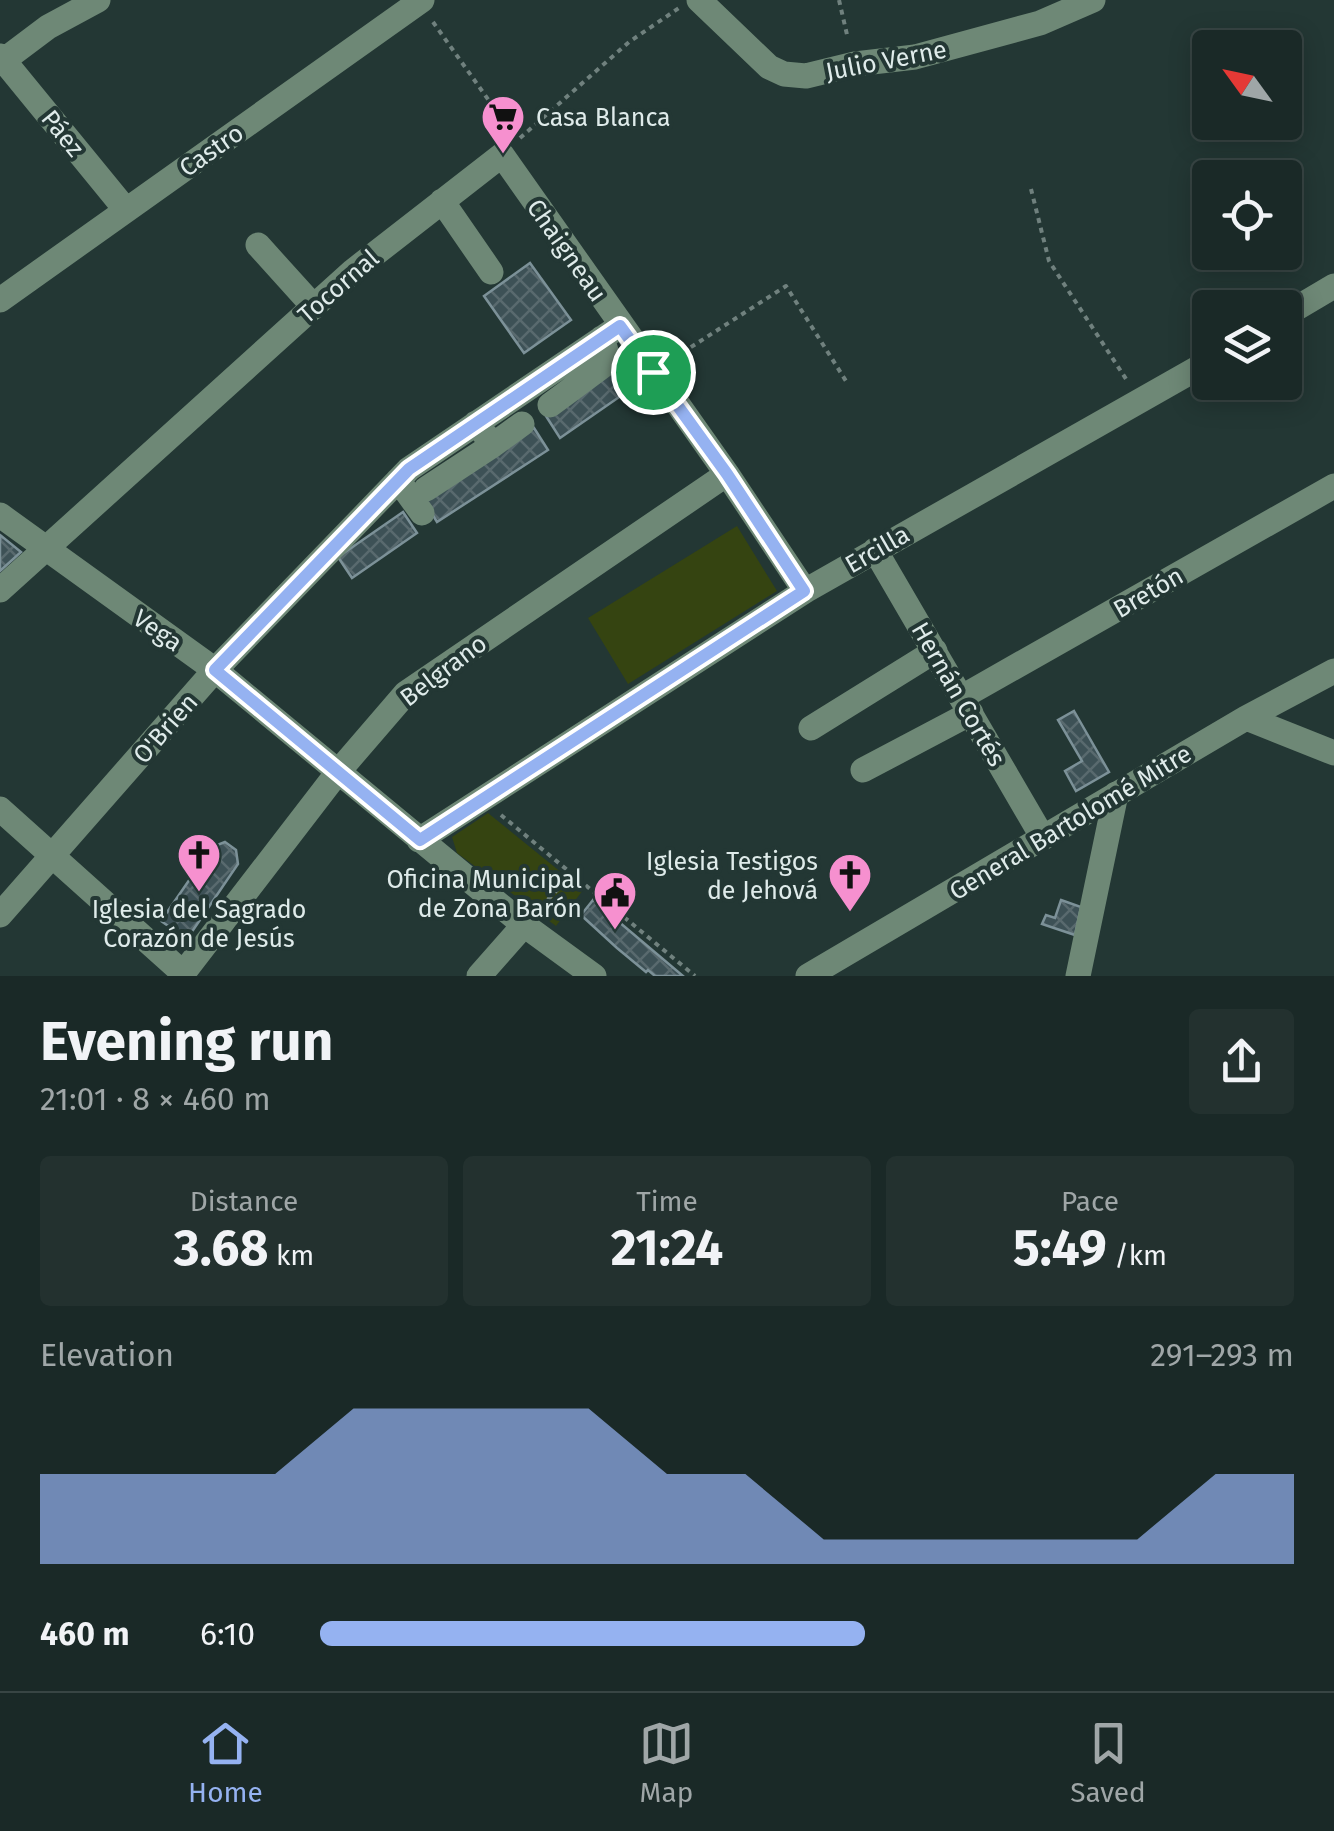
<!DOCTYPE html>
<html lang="en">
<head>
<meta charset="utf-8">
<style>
	:root { --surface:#1a2927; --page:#23312f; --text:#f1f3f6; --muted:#9fa6a7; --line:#384544; --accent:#95b2f1 }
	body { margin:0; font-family:"Fira Sans",sans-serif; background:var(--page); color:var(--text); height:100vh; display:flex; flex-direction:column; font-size:38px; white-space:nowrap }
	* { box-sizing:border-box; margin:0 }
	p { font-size:32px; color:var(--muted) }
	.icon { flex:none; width:55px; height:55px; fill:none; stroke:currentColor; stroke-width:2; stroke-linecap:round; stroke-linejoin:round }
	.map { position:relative; height:976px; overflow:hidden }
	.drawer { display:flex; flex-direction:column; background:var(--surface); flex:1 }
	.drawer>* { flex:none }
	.needle { width:65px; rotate:303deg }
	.fabs { position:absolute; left:1192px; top:30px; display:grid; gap:20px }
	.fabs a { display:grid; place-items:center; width:110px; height:110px; border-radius:10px; background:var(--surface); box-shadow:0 5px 25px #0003,0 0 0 2px var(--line); font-size:50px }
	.pin { position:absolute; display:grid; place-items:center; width:85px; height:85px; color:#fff; margin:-42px; border:5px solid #fff; border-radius:50%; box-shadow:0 2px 10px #0007 }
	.round { display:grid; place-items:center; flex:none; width:105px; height:105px; border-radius:10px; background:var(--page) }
	.summary { display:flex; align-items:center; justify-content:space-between; height:170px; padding:0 40px }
	h1 { font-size:55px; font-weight:700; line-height:75px }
	.figures { display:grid; grid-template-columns:repeat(3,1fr); gap:15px; height:170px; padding:10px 40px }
	.figures div { display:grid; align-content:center; border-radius:10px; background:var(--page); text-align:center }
	.figures b { font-size:50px; font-weight:700 }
	.figures small { font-size:28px; font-weight:400 }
	.figures p { font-size:28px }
	.chart { height:280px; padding:20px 40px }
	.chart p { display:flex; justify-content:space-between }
	.chart svg { width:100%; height:180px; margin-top:10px; fill:var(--accent); opacity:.7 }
	ul { padding:0 40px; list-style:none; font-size:32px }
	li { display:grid; grid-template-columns:160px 120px 1fr; align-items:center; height:75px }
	li i { height:25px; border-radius:12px; background:var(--accent) }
	.menu { display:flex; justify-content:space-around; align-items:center; height:140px; border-top:2px solid var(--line); background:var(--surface); font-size:28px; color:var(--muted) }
	.menu a { display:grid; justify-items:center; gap:5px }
	.menu .selected { color:var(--accent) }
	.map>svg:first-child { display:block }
</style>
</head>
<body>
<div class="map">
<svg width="1334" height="976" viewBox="0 0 1334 976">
	<defs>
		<pattern id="building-cross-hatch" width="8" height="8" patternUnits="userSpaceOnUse" patternTransform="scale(2.5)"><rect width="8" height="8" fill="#3d5156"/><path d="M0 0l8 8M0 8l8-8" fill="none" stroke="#596a6e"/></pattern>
	</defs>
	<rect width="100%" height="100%" fill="#233734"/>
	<path fill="#354411" d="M737,526L777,591L628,684L588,618Z
		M488,813L583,890L556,926L457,853L452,837Z"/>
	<path fill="url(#building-cross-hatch)" stroke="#7c9198" stroke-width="2.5" d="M530,263L571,320L524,353L484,296Z
		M611,372L625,393L560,438L546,416Z
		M534,428L548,450L437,522L423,499Z
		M403,512L417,533L352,578L338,557Z
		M0,535L21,552L0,571Z
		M1074,711L1109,772L1076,791L1065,771L1082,761L1058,720Z
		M225,842L236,850L238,864L187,939L161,921L212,847Z
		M593,900L683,976H655L648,970L646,972L617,948L581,915Z
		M1061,900L1081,907L1075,935L1042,924L1046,915L1055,918Z"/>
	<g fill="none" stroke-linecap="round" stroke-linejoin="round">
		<path stroke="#70817e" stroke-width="4" stroke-dasharray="5 5" stroke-linecap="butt" d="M839,0L848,39
			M433,22L512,133
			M520,138L629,42L679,8
			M1031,189L1049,261L1126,379
			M674,358L786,286L846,381
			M501,815L695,976
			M541,907L572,874"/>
		<path stroke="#6e8876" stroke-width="25" d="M699,0L769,67L784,74L806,76L855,64L915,57L1040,23L1093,0
			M0,56L126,210
			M0,63L48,27L98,0
			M442,201L491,272
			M258,245L314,307
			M0,300L422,0
			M1285,315L1334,286
			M550,405L604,365L607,354L602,338
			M493,445L522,424
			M398,480L422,513
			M426,489L493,445L476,423
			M0,515L215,670L524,925L594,976
			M875,550L1043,838
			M0,590L353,271L502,155L727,474L805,591
			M962,697L1334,486
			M1246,718L1334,753
			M811,728L935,651
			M863,770L971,713
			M0,809L183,973
			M419,840L805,591L1210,361
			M0,915L215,670L409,469L620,326
			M181,976L338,772L406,693L727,474
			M479,976L524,925
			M808,976L1246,718L1334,671
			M1078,976L1116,794"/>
	</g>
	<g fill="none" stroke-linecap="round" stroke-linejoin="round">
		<defs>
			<path id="route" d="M620,326L727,474L804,591L420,840L215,670L409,469Z"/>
		</defs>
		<use href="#route" stroke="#fff" stroke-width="20"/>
		<use href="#route" stroke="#95b2f1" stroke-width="12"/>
	</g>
	<defs>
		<symbol id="supermarket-pin" viewBox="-11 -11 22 30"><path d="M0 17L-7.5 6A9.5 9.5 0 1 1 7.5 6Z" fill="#f690cf" stroke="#233734"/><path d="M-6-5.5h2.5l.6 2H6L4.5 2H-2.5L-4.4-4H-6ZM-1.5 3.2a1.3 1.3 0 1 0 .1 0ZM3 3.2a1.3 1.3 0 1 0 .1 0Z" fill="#111"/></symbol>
		<symbol id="church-pin" viewBox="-11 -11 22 30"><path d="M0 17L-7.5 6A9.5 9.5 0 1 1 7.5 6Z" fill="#f690cf" stroke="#233734"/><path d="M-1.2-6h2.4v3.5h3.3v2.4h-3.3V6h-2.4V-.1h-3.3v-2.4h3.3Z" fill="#111"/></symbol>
		<symbol id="civic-pin" viewBox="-11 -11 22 30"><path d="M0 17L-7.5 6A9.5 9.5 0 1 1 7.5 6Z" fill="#f690cf" stroke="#233734"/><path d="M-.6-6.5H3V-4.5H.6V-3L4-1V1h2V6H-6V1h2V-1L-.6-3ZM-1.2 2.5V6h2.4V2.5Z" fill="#111"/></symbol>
	</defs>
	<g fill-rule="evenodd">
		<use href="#supermarket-pin" x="478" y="92" width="50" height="68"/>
		<use href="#church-pin" x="174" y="830" width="50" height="68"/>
		<use href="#church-pin" x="825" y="850" width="50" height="68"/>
		<use href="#civic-pin" x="590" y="868" width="50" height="68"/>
	</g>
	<g text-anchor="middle" stroke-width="8" stroke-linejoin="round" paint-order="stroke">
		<g font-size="25" fill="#dfebea" stroke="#233734">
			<text transform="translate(886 60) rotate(-11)" y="9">Julio Verne</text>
			<text transform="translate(63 133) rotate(51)" y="9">Páez</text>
			<text transform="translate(211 150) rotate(-35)" y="9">Castro</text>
			<text transform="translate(567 250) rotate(55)" y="9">Chaigneau</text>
			<text transform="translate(338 286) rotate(-41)" y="9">Tocornal</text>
			<text transform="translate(877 549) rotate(-30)" y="9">Ercilla</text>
			<text transform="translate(1148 592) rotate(-30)" y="9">Bretón</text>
			<text transform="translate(158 630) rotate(35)" y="9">Vega</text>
			<text transform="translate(443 670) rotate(-37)" y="9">Belgrano</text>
			<text transform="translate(959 694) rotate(60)" y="9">Hernán Cortés</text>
			<text transform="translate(165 728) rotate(-49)" y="9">O'Brien</text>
			<text transform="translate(1070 822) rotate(-31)" y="9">General Bartolomé Mitre</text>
		</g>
		<g font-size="25" fill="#dfebea" stroke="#233734" text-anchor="end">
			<text x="536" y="126" text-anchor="start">Casa Blanca</text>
			<text x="818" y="870">Iglesia Testigos<tspan x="818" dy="29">de Jehová</tspan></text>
			<text x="582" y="888">Oficina Municipal<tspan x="582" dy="29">de Zona Barón</tspan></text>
			<text x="199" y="918" text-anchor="middle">Iglesia del Sagrado<tspan x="199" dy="29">Corazón de Jesús</tspan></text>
		</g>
	</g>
</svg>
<div class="fabs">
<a><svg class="needle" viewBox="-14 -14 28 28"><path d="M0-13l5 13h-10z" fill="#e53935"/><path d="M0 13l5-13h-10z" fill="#9fa6a7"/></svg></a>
<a><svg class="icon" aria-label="locate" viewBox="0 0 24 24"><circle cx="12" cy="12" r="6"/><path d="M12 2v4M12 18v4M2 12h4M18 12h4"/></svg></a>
<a><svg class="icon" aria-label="layers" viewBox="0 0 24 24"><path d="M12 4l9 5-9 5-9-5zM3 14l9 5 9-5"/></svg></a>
</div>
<div class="pin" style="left:653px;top:372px;background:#1e9e55"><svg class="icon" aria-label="arrive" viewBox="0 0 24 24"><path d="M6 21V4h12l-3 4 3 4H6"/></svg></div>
</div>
<section class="drawer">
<div class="summary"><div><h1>Evening run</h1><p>21:01 · 8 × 460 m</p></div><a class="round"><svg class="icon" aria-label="share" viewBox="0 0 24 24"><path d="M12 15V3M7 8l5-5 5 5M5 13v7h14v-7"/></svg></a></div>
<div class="figures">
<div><p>Distance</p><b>3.68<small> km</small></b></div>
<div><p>Time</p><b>21:24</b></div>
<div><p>Pace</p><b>5:49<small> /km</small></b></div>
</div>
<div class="chart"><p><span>Elevation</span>291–293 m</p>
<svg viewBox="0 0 160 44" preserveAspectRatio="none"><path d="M0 44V22L10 22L20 22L30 22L40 6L50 6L60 6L70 6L80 22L90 22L100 38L110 38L120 38L130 38L140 38L150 22L160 22V44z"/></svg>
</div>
<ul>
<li><b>460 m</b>6:10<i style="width:56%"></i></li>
</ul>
</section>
<nav class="menu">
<a class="selected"><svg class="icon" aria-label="home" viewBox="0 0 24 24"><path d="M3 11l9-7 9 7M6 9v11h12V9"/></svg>Home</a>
<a><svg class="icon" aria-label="map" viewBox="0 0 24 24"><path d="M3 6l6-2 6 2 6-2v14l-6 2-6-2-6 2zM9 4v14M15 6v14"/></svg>Map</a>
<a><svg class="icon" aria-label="saved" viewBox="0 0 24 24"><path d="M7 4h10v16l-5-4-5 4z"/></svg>Saved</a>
</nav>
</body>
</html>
